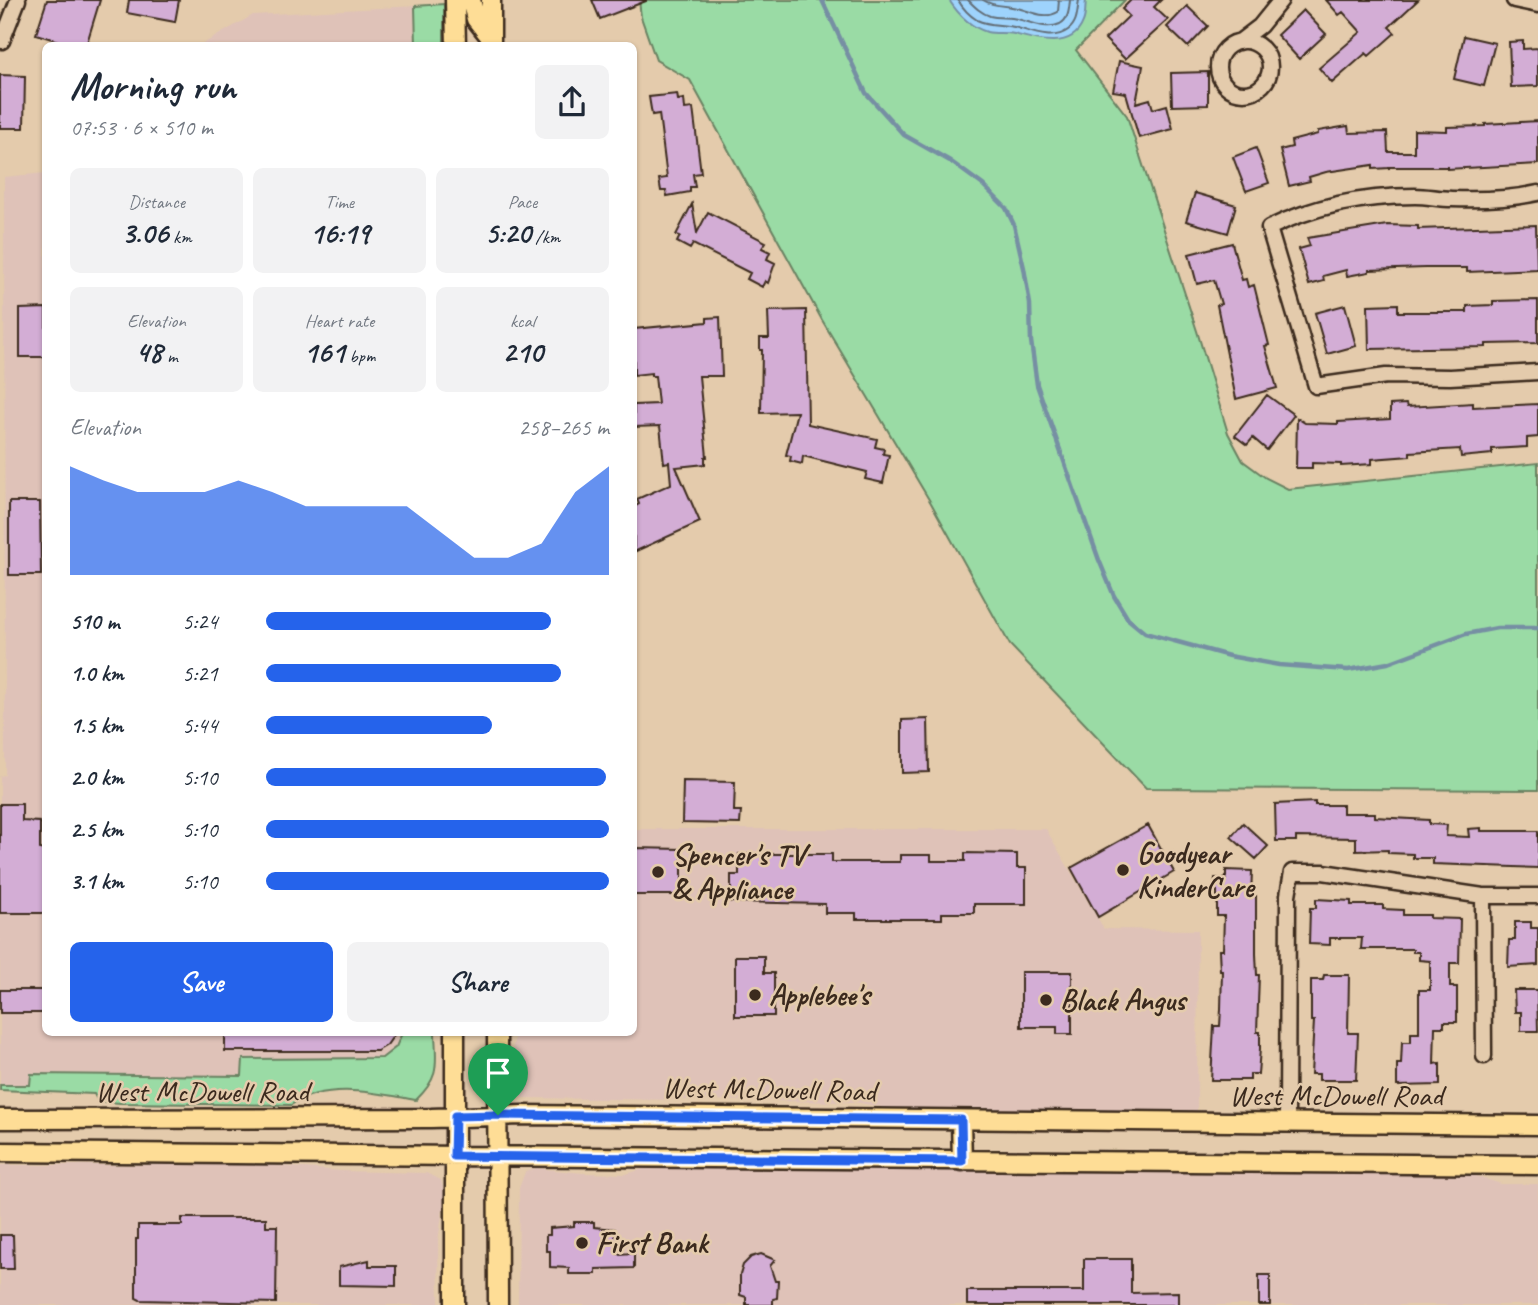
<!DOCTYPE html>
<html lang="en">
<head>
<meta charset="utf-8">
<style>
	:root { --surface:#fff; --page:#f2f2f3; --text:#1f2937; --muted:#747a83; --accent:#2563eb }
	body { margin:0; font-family:Caveat,sans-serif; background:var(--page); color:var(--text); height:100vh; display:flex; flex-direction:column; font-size:26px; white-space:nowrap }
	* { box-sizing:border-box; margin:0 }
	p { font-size:23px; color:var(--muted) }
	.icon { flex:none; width:38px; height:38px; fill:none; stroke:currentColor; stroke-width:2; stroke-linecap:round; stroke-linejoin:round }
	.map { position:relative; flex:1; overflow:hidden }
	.drawer { position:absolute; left:42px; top:42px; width:595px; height:994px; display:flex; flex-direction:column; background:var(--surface); border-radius:10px; box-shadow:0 2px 5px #0004 }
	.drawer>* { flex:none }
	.pin { position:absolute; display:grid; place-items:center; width:60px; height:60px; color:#fff; margin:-72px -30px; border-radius:50% 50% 50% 0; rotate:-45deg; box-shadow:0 0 7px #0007 }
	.pin .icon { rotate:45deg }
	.round { display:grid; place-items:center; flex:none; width:74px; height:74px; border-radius:10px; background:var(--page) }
	.head { display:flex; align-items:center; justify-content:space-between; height:119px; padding:0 28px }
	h1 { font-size:38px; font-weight:800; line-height:52px }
	.figures { display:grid; grid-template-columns:repeat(3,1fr); gap:10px; height:119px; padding:7px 28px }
	.figures div { display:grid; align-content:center; border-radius:10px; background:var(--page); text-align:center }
	.figures b { font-size:30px; font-weight:800 }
	.figures small { font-size:19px; font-weight:400 }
	.figures p { font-size:19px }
	.chart { height:196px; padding:14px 28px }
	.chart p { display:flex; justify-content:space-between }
	.chart svg { width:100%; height:126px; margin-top:7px; fill:var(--accent); opacity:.7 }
	.button { display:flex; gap:14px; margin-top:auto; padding:14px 28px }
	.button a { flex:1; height:80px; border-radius:10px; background:var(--accent); color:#fff; font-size:28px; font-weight:800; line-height:80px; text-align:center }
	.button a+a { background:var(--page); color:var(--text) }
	ul { padding:0 28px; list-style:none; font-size:23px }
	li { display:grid; grid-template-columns:112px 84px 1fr; align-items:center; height:52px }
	li i { height:18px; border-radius:9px; background:var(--accent) }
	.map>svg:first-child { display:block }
</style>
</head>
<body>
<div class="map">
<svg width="1538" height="1305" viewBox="0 0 1538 1305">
	<rect width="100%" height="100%" fill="#e4cbac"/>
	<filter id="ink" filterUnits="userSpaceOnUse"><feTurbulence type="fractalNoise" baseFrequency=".0143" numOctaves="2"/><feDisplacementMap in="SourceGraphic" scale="14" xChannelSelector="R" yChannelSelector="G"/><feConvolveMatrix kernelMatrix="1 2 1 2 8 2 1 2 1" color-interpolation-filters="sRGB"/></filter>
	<g filter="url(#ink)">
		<path fill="#dfc2b8" d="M415,6L416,45H201L253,15Z
			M45,173L46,1032L402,1033L396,1047L382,1058L243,1059V1076L31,1074L30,1085H0V776L5,775L4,177Z
			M634,829H1046L1104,929L1198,930L1197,1111L893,1109L854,1102L522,1098L511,1086L510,1070L515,1033L634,1032Z
			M0,1165H267L341,1171L426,1173L441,1180L445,1196L438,1241L439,1305H0Z
			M653,1166L703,1169L1467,1173L1501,1184H1538V1305H518L519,1188L525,1172L536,1168L583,1173L626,1174Z"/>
		<path fill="#9adba5" stroke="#6a8262" stroke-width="2" d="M639,0H1125L1076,50L1127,116L1197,331L1228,433L1243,461L1266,478L1288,489L1538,463V790L1146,788L1010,645L931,503L822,320L690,80L656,60L641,17Z
			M444,4V45H416L415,6Z
			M402,1033H435C436,1064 441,1076 416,1100C376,1093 327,1081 291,1105L120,1103L98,1101L94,1094L0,1090V1085H30L31,1074L242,1076L243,1059L382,1058L396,1047Z"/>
		<path fill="#9ed3fc" stroke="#768fa3" stroke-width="2" d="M949,0H1086C1085,7 1086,16 1083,22C1072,51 1036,40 1014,34C1005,32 995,34 987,32C970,27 958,14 949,0Z"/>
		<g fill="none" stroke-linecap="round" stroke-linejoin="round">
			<path stroke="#636e77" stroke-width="2" d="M958,0C962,7 969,15 977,20C989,26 1001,24 1014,27C1030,31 1052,42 1068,30C1078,23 1077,11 1079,0
				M968,0C975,7 981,13 990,16C997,18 1005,17 1012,18C1027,20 1045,31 1060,24C1069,19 1069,9 1070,0
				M983,0C994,7 1005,5 1017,8C1031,11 1045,20 1058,12L1059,0"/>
			<path stroke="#768fa3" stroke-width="4.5" d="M822,0L866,93L904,135L950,161L983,185L1006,208L1014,225L1024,268L1030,304L1031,341L1037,385L1099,560L1114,596L1128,619L1145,633L1229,656L1279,665L1348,670L1388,663L1466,634L1497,628H1538"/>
		</g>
		<path fill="#d3add5" stroke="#3b2a1e" stroke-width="2" d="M47,0H100L86,46H74L36,34Z
			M129,0H179L175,22L127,13Z
			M592,0H646V1L600,19Z
			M1131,0H1161L1154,7L1168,20L1125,59L1105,39L1129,16L1122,9Z
			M1326,0H1418L1389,27L1395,33L1369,56L1366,53L1332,83L1319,68L1361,32L1343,12L1339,15Z
			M1187,6L1208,26L1188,47L1167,27Z
			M1303,10L1326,34L1299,59L1277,35Z
			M1464,36L1495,43L1484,86L1454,79Z
			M1523,41V49L1538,48V86L1511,87L1509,42Z
			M1119,61L1143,66L1136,103L1150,99L1153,109L1167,105L1173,129L1139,138L1126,93L1113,91Z
			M1208,72V105L1172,106L1171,73Z
			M0,75L25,76L24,128H0Z
			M677,94L678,100L684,99L685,109L693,108L701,173L693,174L695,187H690V192L667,196L666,191H661L659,179L667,178L659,114L652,115L649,97Z
			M1538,121V164L1447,169V167H1389V168L1373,169V165L1326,172L1309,177L1310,181L1289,186L1280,150L1292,147L1291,141L1318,134V131L1348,126L1349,133L1387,132L1388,152H1414V130L1447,131V127L1485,126V124Z
			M1256,148L1269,183L1246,191L1233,157Z
			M1195,193L1236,205L1228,233L1186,221Z
			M692,204L697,233L708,212L766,242L762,248L770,252L767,259L775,263L768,283L765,281L762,287L747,279L750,273L693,244L690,249L677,242L680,236L676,235Z
			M1387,225L1418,226V229L1536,225L1537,269L1467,272V268H1425L1369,270V272L1347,276L1346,270L1323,276L1324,281L1309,285L1299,249L1310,246L1307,238Z
			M1232,243L1242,280L1246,279L1248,287L1254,285L1269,345L1265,346L1277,388L1236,399L1217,305L1221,304L1214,280L1197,284L1189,254Z
			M1538,300V343L1486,344V347L1369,349L1368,305L1398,304V312H1467V306L1493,305V301Z
			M1345,305L1356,346L1327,354L1315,313Z
			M46,308V357H20V309Z
			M806,310L808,424L877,439L875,447L884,449L883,454L889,455L883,483L865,479L867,472L803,456L802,464L790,461L791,456L786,455L797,412L761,413L762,350H760V338H769L768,311Z
			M720,317L722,376H699L707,457H705V464L676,467L700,522L634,552V507L639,504L637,499L671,484L669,462L664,463L660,426L634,427V405L658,404L655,376H651V373L634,375V329L707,322V318Z
			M1267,395L1294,415L1267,450L1253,438L1247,445L1235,436Z
			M1473,403V407L1538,404V437L1527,438V447L1492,449V454L1461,457L1460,449L1410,452V456L1372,459V464L1341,466V464L1312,463V468H1296L1297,418L1305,423L1338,424V422L1390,419V405L1406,404L1407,407Z
			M9,502H40L41,575H9Z
			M928,719L929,772L902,773V720Z
			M683,781L735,782L734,811H741L740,824L682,823Z
			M1315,802V805H1343V813H1375V817L1429,820V824L1447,825L1446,836L1469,837L1468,829L1481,828V831H1538V868L1433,864V858H1413V854L1388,853V850L1356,851V838L1296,837V841H1276L1275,804Z
			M0,804H22V821L40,822V849L46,850V913H0Z
			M1243,823L1268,846L1256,859L1231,837Z
			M1148,825L1174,872L1098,917L1071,868Z
			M634,848L682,849V895H634Z
			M965,853L1017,854V868H1026V904H974V913H942V919H856V913H825V904L731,902V875H739V854H832V862H900V855H931V861H965Z
			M1226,870L1252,871L1251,896H1256V954L1257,975H1259L1257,1032H1260V1049L1258,1074H1250V1080H1211L1214,1026H1220L1221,1009L1222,970H1220L1219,950H1223L1224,916H1217V891H1214L1215,878L1226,879Z
			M1316,899L1351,901V905H1383V909L1403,910V915H1430V918L1460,919L1459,963H1450V987H1457V1022H1444V1027H1435L1434,1064L1440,1063V1085L1397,1086V1064H1401L1402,1042H1411V1033H1419V990H1430V961L1419,960V952H1413V949H1361L1362,938H1330V945L1309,944L1310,908H1316Z
			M1515,922H1531V928H1538V965L1508,967L1509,940H1515Z
			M735,956H764V973H774V1016H735Z
			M1021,972H1072V1034H1057V1027H1021Z
			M1324,975H1349L1348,1033H1358L1356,1080H1319V1074H1311L1314,1021H1311V980H1323Z
			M0,990H46V1013H0Z
			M1514,990H1537L1538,1031H1521V1012H1515Z
			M225,1032H396L387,1045L377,1051H225Z
			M182,1218H266V1226H277L276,1303L140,1300L136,1298V1239H138V1225H182Z
			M574,1222H594V1227L615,1229V1236H618V1254L634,1253V1268L596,1269V1274H569V1268L550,1267V1251H546V1235H550V1228L574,1226Z
			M0,1235H13L14,1269H0Z
			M761,1254L775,1260L770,1266L775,1281H778L777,1298L773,1299V1305H746V1297L740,1295V1275L743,1265L751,1257Z
			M1084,1259H1131V1293L1178,1292V1305H967V1291H1084Z
			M369,1260V1266H396V1286L339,1285V1267Z
			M1259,1275H1270V1305H1259Z"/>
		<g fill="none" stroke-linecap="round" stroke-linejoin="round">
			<defs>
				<path id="minor" d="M1514,0L1538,5
					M0,40L2,41L18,0
					M1218 67a26 26 0 1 1 52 0a26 26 0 1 1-52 0Z
					M1239,42L1260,26L1281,0
					M1538,193C1510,199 1481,200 1452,199C1440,199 1427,196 1415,196C1364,196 1314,206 1269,228L1316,386L1386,376L1450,377L1538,372
					M1483,896L1484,1056
					M1287,1123L1288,895L1292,872H1323L1483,896H1538"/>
				<path id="major" d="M455,0L456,46
					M471,0L476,19L491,38
					M491,46V0
					M455,1032V1305
					M497,1032L498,1305
					M0,1119L431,1118L522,1115L1538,1125
					M961,1120L962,1161
					M0,1152L1538,1165"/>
			</defs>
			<use href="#minor" stroke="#3b2a1e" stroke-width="19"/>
			<use href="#major" stroke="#3b2a1e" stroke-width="23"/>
			<use href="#minor" stroke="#e4cbac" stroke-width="14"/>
			<use href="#major" stroke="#fedd96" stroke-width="18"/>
		</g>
	</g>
	<g fill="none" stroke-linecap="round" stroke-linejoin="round" filter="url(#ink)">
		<defs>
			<path id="route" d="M498,1115L961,1120L962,1161L454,1156L455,1116Z"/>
		</defs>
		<use href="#route" stroke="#fff" stroke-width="14"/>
		<use href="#route" stroke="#2563eb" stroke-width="9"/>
	</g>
	<g fill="#3b2a1e" stroke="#e4cbac" stroke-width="2.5">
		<circle cx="1123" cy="870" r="7"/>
		<circle cx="658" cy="872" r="7"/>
		<circle cx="755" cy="995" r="7"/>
		<circle cx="1046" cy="1000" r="7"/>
		<circle cx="582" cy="1243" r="7"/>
	</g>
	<g text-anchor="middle" stroke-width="5" stroke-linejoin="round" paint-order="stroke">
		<g font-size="30" font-weight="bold" fill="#3b2a1e" stroke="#e4cbac" text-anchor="start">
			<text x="1137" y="863">Goodyear<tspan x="1137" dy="34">KinderCare</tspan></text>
			<text x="672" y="865">Spencer's TV<tspan x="672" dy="34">&amp; Appliance</tspan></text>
			<text x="769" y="1005">Applebee's</text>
			<text x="1060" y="1010">Black Angus</text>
			<text x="596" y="1253">First Bank</text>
		</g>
		<g font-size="30" fill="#3b2a1e" stroke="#e4cbac">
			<text transform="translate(769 1089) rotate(1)" y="10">West McDowell Road</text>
			<text x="202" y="1101">West McDowell Road</text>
			<text x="1336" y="1105">West McDowell Road</text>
		</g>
	</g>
</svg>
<div class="pin" style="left:498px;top:1115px;background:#1e9e55"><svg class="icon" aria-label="arrive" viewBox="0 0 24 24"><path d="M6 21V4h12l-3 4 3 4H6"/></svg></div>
<section class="drawer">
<div class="head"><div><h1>Morning run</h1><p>07:53 · 6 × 510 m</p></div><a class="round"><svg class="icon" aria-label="share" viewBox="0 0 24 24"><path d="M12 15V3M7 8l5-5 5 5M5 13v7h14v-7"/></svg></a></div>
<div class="figures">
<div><p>Distance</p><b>3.06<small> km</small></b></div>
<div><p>Time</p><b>16:19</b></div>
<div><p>Pace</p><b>5:20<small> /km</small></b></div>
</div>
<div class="figures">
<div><p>Elevation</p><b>48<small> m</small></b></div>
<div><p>Heart rate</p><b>161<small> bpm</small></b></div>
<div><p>kcal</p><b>210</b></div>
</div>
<div class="chart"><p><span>Elevation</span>258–265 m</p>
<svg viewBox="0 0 160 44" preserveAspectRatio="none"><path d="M0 44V6L10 11L20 15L30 15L40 15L50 11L60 15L70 20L80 20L90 20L100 20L110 29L120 38L130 38L140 33L150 15L160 6V44z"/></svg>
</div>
<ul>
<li><b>510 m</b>5:24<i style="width:83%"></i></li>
<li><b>1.0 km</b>5:21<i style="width:86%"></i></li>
<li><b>1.5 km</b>5:44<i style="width:66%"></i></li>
<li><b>2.0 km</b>5:10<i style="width:99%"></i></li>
<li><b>2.5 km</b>5:10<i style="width:100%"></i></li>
<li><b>3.1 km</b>5:10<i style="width:100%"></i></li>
</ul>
<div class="button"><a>Save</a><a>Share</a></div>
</section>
</div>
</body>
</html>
